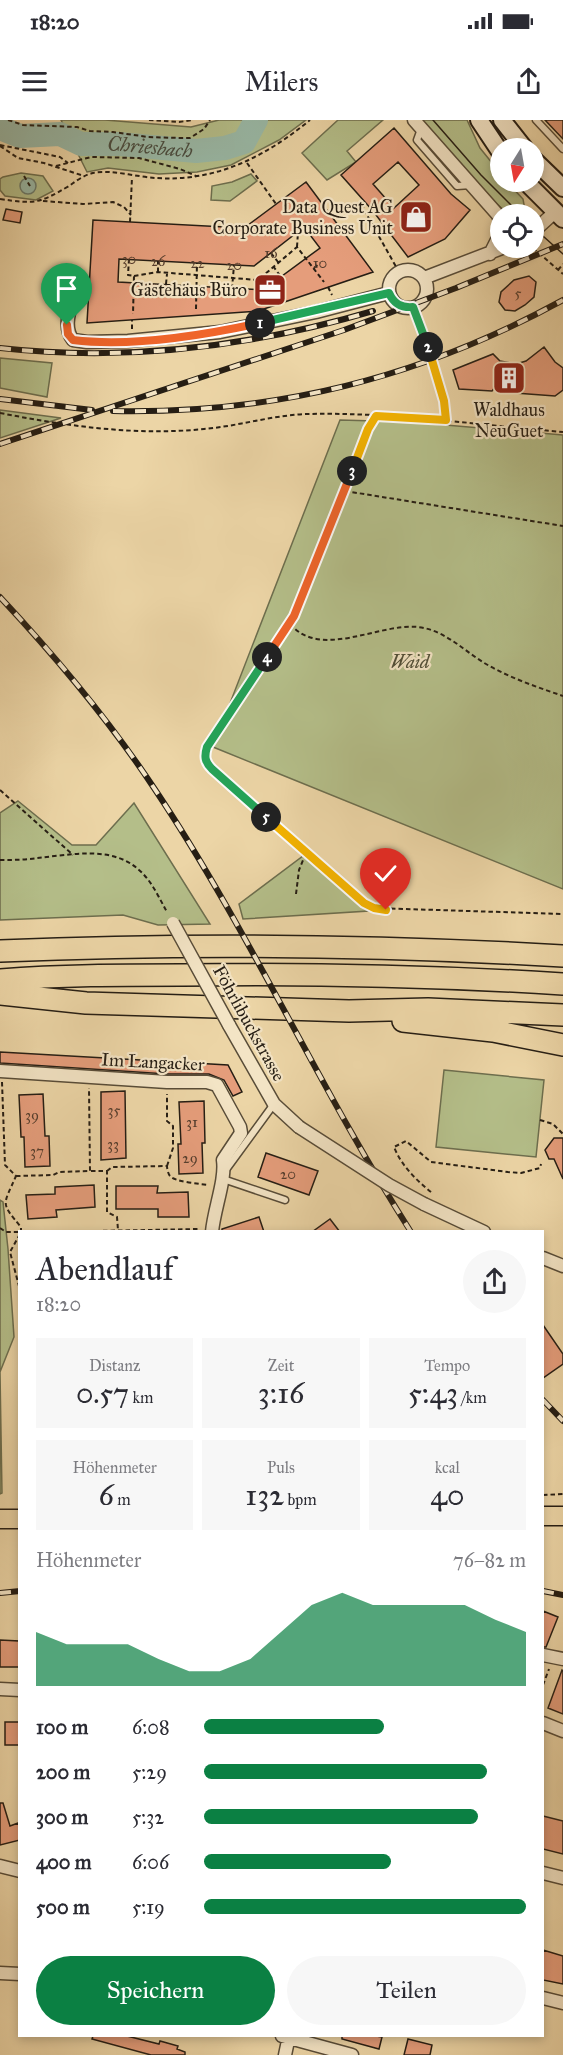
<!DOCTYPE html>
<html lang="de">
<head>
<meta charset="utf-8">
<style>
	:root { --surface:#fff; --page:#f7f7f7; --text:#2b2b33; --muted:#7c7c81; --accent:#0b8043 }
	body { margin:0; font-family:"IM FELL Great Primer",serif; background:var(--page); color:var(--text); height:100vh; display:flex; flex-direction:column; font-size:22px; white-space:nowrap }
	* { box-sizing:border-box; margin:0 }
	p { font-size:20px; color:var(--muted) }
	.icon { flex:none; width:33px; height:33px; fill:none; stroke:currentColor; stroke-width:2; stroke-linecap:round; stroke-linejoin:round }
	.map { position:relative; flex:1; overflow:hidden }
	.details { position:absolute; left:18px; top:1110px; width:526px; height:807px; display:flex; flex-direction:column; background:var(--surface); border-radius:0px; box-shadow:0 3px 9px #0003 }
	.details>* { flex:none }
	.needle { width:39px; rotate:191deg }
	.tools { position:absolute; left:490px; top:18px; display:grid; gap:12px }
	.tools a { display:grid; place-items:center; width:54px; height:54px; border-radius:50%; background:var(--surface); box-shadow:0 3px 9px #0003; font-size:30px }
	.pin { position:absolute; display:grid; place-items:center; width:51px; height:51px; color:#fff; margin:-62px -26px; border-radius:50% 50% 50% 0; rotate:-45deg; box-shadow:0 0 6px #0007 }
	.pin .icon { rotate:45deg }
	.km { position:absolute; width:30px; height:30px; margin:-15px; border-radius:50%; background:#222; color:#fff; font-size:16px; line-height:30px; text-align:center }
	.round { display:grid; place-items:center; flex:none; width:63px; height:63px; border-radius:32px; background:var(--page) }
	.overview { display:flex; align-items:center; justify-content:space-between; height:102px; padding:0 18px }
	h1 { font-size:33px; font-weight:600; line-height:45px }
	.figures { display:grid; grid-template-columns:repeat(3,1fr); gap:9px; height:102px; padding:6px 18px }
	.figures div { display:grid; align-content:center; border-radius:0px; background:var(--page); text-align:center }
	.figures b { font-size:30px; font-weight:600 }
	.figures small { font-size:16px; font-weight:400 }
	.figures p { font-size:16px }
	.chart { height:168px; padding:12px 18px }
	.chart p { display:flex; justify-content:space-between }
	.chart svg { width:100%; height:108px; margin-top:6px; fill:var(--accent); opacity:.7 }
	.action { display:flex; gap:12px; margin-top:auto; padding:12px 18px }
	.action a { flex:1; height:69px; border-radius:36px; background:var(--accent); color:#fff; font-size:24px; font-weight:600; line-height:69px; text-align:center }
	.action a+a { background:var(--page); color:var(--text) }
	ul { padding:0 18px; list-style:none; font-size:20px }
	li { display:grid; grid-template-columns:96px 72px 1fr; align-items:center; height:45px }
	li i { height:15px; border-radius:8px; background:var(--accent) }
	.status { display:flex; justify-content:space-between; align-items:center; height:42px; padding:0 30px; background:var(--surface); direction:ltr }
	.status svg { height:16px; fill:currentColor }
	header { display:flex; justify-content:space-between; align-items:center; height:78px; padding:0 18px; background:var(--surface); font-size:27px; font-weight:600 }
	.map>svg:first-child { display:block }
</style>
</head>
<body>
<div class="status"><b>18:20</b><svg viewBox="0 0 49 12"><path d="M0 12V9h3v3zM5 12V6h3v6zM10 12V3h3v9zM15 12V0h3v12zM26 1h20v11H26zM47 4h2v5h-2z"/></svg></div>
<header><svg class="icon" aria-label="menu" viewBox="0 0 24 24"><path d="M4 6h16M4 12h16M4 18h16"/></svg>Milers<svg class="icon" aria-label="share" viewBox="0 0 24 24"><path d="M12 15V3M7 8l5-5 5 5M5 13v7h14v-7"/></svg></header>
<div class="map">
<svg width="563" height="1935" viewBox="0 0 563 1935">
	<rect width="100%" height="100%" fill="#ecd5a6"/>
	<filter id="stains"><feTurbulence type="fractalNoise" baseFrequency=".00333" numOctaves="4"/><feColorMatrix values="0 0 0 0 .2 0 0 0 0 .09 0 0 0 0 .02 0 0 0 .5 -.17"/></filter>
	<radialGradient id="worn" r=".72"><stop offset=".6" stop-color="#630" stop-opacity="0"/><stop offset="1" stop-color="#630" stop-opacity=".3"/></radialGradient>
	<path fill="#b4be89" stroke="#6d6e4e" stroke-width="1.5" d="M61,0H105L191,7L219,0H306L279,20L231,45L197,52L159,54L108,48L87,52Z
		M338,0H383L347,31L356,42L327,60L302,33Z
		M421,0H467L480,28L501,54V62H507L523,79L525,90L522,94H508L478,67Z
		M21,53L43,56L53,71L36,80L5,76L0,70V59L3,57Z
		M251,54L257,61L230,81L211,80L212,66L232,62Z
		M0,238L52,243L47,277L0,268Z
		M0,290L61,298L0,318Z
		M340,300L410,302L563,315V769L213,627Z
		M18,681L72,725H96L134,683L210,804L158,805L123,795L0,800V693Z
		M303,736L368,791L243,799L239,784Z
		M444,950L544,960L536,1037L436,1027Z
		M0,1080L3,1082L8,1129L14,1217L0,1252L2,1373L0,1374Z"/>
	<path fill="#99b9a7" stroke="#6b7b6c" stroke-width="1.5" d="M20 66a8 8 0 1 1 16 0a8 8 0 1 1-16 0Z"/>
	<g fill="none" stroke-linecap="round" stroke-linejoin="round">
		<path stroke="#99b9a7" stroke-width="24" id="s1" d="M0,8L20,16L60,14L81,24H119L196,31L225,28L244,22L256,0"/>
	</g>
	<path fill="#e59d7b" stroke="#261e14" stroke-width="1.5" fill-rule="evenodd" d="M545,0H563V19Z
		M394,8L451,74L470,90L445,119L408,137L373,91L341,55ZM398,42L419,65L394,88L373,64Z
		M306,62L373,152L258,191L87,203L93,100L244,108ZM304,107L320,128L263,170L118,162L119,139L254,146Z
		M6,89L22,92L20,103L3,100Z
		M529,156L536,162L534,177L525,185L515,191L505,190L499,182L501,172L514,160Z
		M544,227L555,242L563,248V270L555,276L515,273L510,267L497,265L492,271L459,269L453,250L493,234L500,241L516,244L526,241Z
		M0,932L228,945L242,972L233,976L224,960L209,954H167L0,943Z
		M125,971L126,1038L101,1040V972Z
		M43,974L45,1016H49L50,1046L25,1047L24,1017H21L19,975Z
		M204,981L205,1023H202L203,1053L179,1054L178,1024H181L179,982Z
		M554,1018H563V1059L554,1039H549L545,1030Z
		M266,1033L318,1051L309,1075L258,1057Z
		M94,1065L95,1087L56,1090L57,1097L28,1099L26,1075L55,1074V1067Z
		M116,1066H158L157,1073L188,1072L189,1097H158V1089H116Z
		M259,1097L264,1112H222V1109Z
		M330,1099L340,1112H312Z
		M543,1205L563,1234V1244L543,1258Z
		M543,1491L558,1497L546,1527H543Z
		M0,1520L19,1521V1547H0Z
		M562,1550L563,1551V1594L548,1588Z
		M5,1602H20V1625H5Z
		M0,1683H3L10,1706L18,1703L20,1709V1720L0,1725Z
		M543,1696L563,1701V1734L543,1729Z
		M543,1830L563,1836V1864L543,1860Z
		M93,1916H127L159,1924L160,1921L178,1926L177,1929L185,1932V1935H151L92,1919Z
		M342,1916H376L382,1917L379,1929L342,1919Z
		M408,1919L432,1925L430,1935H404Z"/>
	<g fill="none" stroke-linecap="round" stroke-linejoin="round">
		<defs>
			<path id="lane" d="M536,0L563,29
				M421,9L417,20L457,66L471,65
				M225,1051L274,984
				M223,1059L285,1080"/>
			<path id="street" d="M414,0L498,95L501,103
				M534,111L555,92
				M490,134L501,112
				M389 169a19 19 0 1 1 38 0a19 19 0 1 1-38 0Z
				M424,158L502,128
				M74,172C71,187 62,207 73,220L87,222L128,221L220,212L316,192L389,173
				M229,905L274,984L299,1007
				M0,951L167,962H207L217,965L240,1007L241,1013L223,1040C226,1060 214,1089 212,1112
				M424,1084L484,1112
				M543,1138L563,1146
				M543,1535L563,1539
				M0,1569L20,1570
				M543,1603L563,1611
				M0,1746L20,1751
				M543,1753L563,1758
				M0,1853L20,1854
				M543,1878L563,1883
				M282,1916L352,1935
				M285,1935L289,1916"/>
			<path id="secondary" d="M479,0L501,33
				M502,0L524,28
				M534,40L563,68
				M526,62L563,99"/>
			<path id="primary" d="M543,1396H563
				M0,1399H20"/>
			<path id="highway" d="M0,831C188,823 376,825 563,836
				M0,860C60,855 121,855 182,855C309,853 436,856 563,864
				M0,874L86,883L349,891L428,889L563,895
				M403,901L493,911L563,925"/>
		</defs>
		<use href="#lane" stroke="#584c38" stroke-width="9"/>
		<use href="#street" stroke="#584c38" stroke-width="15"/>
		<use href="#secondary" stroke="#261e14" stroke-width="20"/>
		<use href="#primary" stroke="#261e14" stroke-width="21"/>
		<use href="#highway" stroke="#261e14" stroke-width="24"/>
		<path stroke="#261e14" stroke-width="2" stroke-dasharray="4.5 3" stroke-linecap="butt" d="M8,0L23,5L77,7L90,11L113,12L148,17L180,18H190L204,9L210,0
			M149,0L179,2L193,0
			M0,25L60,37L68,43
			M0,26L18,38L44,43L84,56
			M247,43L276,84
			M56,46L91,37L139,38L180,49L196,56
			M24,56L30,66
			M0,79C35,84 38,84 69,66C76,61 84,55 93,53C110,49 137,57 156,58C216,62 265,37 310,0
			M43,81L83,84L113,82L124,87L131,95
			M365,83L363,88L399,152
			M130,102L132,57
			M297,127L298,112
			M533,128L563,154
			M271,133L278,142
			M129,139L128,155L134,156L133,194
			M273,146L281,157
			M314,148L320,143
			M558,150L563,144
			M158,152V141
			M134,156L158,152L258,160L297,127L324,162
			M258,160L264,181
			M166,164L167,154
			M328,167L332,175
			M232,169L234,145
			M413,187C427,224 443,260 446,299
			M196,189L197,143
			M132,209V200
			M0,293C67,306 136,316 204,309C239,306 273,295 308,294C393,292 478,305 563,312
			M376,296L368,309L290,504L255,553L207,627L204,635L205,642L364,783L374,788L563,794
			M345,371L563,406
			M290,504C321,540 378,503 418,507C445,510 464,531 486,544C510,558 537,567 563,576
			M0,670L73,735
			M0,740C12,740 25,740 37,738C70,735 112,725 139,750C152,761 159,778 167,792
			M296,774L299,750L306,733
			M2,962L5,1045L16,1056C3,1086 0,1082 21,1107V1112
			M540,1000L553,1004L563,1014
			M167,1046L173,1028V1006L167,1001V974
			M91,1051H107V1092L117,1097L118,1110
			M107,1051L112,1047L167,1046C167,1048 168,1054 170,1056C175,1062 201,1064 209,1065
			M16,1056L53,1055L59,1052L90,1051L89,968
			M431,1072C416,1060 401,1045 394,1027L406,1021L431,1042L508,1052L521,1053L540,1048L541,1044
			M0,1108L6,1112H20
			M43,1112L199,1109
			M20,1114L10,1132L20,1170
			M20,1316V1341
			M543,1375L563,1374
			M543,1565L549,1549"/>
		<use href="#lane" stroke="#f3e4c5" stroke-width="6"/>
		<use href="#street" stroke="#f3e4c5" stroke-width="12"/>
		<use href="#secondary" stroke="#f3e4c5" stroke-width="16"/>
		<use href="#primary" stroke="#ecd5a6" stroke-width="18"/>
		<use href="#highway" stroke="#ecd5a6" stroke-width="21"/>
		<path stroke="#261e14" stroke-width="1.5" d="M433,0L481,55L520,94
			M534,108L563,134"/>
		<defs>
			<path id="rail" d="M0,228C127,242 251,227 373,191
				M0,279L92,290
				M113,291C275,294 421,258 563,180
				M0,324L344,210L456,168L563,124
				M0,477C56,537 109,600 154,668C249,810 319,968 411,1112
				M543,1280L563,1301
				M543,1471L563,1475
				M0,1473L20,1471"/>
		</defs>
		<use href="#rail" stroke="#261e14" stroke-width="6"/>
		<use href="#rail" stroke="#f3e4c5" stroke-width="4" stroke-dasharray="11" stroke-linecap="butt"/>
		<defs>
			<path id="street-bridge" d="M173,803L229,905
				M299,1007L389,1065L424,1084"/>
		</defs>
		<use href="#street-bridge" stroke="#584c38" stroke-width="15" stroke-linecap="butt"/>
		<use href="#street-bridge" stroke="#f3e4c5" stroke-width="12"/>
	</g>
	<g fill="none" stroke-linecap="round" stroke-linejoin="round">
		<defs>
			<path id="split-1" d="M67,205L68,214L73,220C129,227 205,215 260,203"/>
			<path id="split-2" d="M260,203L389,173C394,184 401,188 413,187L428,227"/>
			<path id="split-3" d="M352,351L368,309L376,296L446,300L444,281L428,227"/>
			<path id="split-4" d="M267,537L294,496L352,351"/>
			<path id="split-5" d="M266,697L212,649C205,642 204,637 207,627L267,537"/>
			<path id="split-6" d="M266,697L364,783L374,788L386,790"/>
		</defs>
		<use href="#split-1" stroke="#fff" stroke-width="12"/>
		<use href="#split-2" stroke="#fff" stroke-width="12"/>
		<use href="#split-3" stroke="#fff" stroke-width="12"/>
		<use href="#split-4" stroke="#fff" stroke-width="12"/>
		<use href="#split-5" stroke="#fff" stroke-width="12"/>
		<use href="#split-6" stroke="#fff" stroke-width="12"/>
		<use href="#split-1" stroke="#f0652b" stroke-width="8"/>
		<use href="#split-2" stroke="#22a559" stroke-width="8"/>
		<use href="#split-3" stroke="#f5b400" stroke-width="8"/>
		<use href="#split-4" stroke="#f0652b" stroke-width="8"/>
		<use href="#split-5" stroke="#22a559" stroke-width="8"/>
		<use href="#split-6" stroke="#f5b400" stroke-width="8"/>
	</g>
	<defs>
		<symbol id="shop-square" viewBox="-11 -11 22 22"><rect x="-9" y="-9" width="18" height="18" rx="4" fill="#8f2418" stroke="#f3e4c5"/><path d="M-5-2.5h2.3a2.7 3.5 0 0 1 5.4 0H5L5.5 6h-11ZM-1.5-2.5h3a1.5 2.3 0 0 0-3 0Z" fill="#fff"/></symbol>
		<symbol id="office-square" viewBox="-11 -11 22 22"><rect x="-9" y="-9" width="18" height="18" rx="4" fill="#8f2418" stroke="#f3e4c5"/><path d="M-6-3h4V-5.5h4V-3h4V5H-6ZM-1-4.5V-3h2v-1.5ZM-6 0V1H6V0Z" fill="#fff"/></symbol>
		<symbol id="building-square" viewBox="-11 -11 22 22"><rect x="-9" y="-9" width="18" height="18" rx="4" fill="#8f2418" stroke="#f3e4c5"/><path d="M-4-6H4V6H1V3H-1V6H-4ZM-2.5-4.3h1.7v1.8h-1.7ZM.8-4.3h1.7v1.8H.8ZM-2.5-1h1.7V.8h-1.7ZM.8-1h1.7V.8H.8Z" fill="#fff"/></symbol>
	</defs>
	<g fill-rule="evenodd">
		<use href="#shop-square" x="397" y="78" width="38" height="38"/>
		<use href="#office-square" x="251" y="151" width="38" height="38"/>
		<use href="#building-square" x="490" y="239" width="38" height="38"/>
	</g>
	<g text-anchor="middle" stroke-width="4.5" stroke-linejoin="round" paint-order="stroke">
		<g font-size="15" fill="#563e2e">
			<text x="271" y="138">16</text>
			<text x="129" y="144">30</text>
			<text x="158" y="146">26</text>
			<text x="197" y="148">22</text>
			<text x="320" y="148">10</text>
			<text x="234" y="150">20</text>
			<text x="518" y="178">5</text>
			<text x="114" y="995">35</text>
			<text x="32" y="1000">39</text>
			<text x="192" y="1007">31</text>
			<text x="113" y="1029">33</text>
			<text x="37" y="1036">37</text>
			<text x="190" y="1043">29</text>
			<text x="288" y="1059">20</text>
		</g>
		<g font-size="18" fill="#261e14" stroke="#f3e4c5" text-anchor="end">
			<text x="393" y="93">Data Quest AG<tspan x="393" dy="21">Corporate Business Unit</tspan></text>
			<text x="247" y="176">Gästehäus Büro</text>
			<text x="509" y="296" text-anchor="middle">Waldhaus<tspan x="509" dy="21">NeuGuet</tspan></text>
		</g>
		<g font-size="18" font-style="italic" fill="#514e37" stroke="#f3e4c5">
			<text x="410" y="548">Waid</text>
		</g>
		<g font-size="18" fill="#261e14" stroke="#f3e4c5">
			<text transform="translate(249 903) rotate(61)" y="6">Föhrlibuckstrasse</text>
			<text transform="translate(153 942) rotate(3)" y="6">Im Langacker</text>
		</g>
		<g font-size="20" font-style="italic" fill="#484c40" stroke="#f3e4c5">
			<text dy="7" stroke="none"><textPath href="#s1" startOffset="154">Chriesbach</textPath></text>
		</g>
	</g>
	<rect width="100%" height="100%" filter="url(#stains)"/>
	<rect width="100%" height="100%" fill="url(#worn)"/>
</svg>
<div class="tools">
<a><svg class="needle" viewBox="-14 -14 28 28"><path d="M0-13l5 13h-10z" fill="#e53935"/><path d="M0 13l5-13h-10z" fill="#7c7c81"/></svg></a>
<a><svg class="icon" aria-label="locate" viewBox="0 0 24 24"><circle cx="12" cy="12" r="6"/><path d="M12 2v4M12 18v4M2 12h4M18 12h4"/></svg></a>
</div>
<div class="pin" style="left:67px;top:205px;background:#1e9e55"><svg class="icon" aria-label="arrive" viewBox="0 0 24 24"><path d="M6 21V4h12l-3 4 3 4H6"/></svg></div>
<div class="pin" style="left:386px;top:790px;background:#d93025"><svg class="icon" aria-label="check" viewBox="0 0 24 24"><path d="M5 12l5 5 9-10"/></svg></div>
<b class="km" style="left:260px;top:203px">1</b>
<b class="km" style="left:428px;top:227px">2</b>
<b class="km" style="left:352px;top:351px">3</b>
<b class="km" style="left:267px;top:537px">4</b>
<b class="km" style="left:266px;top:697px">5</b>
<section class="details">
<div class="overview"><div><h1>Abendlauf</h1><p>18:20</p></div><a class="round"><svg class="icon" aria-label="share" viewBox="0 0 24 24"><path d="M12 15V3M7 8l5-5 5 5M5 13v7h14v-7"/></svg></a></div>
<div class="figures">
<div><p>Distanz</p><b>0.57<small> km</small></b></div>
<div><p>Zeit</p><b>3:16</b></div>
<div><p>Tempo</p><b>5:43<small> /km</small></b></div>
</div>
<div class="figures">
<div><p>Höhenmeter</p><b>6<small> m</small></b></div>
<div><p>Puls</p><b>132<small> bpm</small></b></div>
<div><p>kcal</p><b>40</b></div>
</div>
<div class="chart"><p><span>Höhenmeter</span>76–82 m</p>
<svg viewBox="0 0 160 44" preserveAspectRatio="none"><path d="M0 44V22L10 27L20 27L30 27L40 33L50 38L60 38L70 33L80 22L90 11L100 6L110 11L120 11L130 11L140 11L150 17L160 22V44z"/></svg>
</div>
<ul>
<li><b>100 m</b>6:08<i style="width:56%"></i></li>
<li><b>200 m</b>5:29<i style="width:88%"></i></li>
<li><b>300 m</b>5:32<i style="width:85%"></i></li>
<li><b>400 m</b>6:06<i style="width:58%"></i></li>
<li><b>500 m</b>5:19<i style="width:100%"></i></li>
</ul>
<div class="action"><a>Speichern</a><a>Teilen</a></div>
</section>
</div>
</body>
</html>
